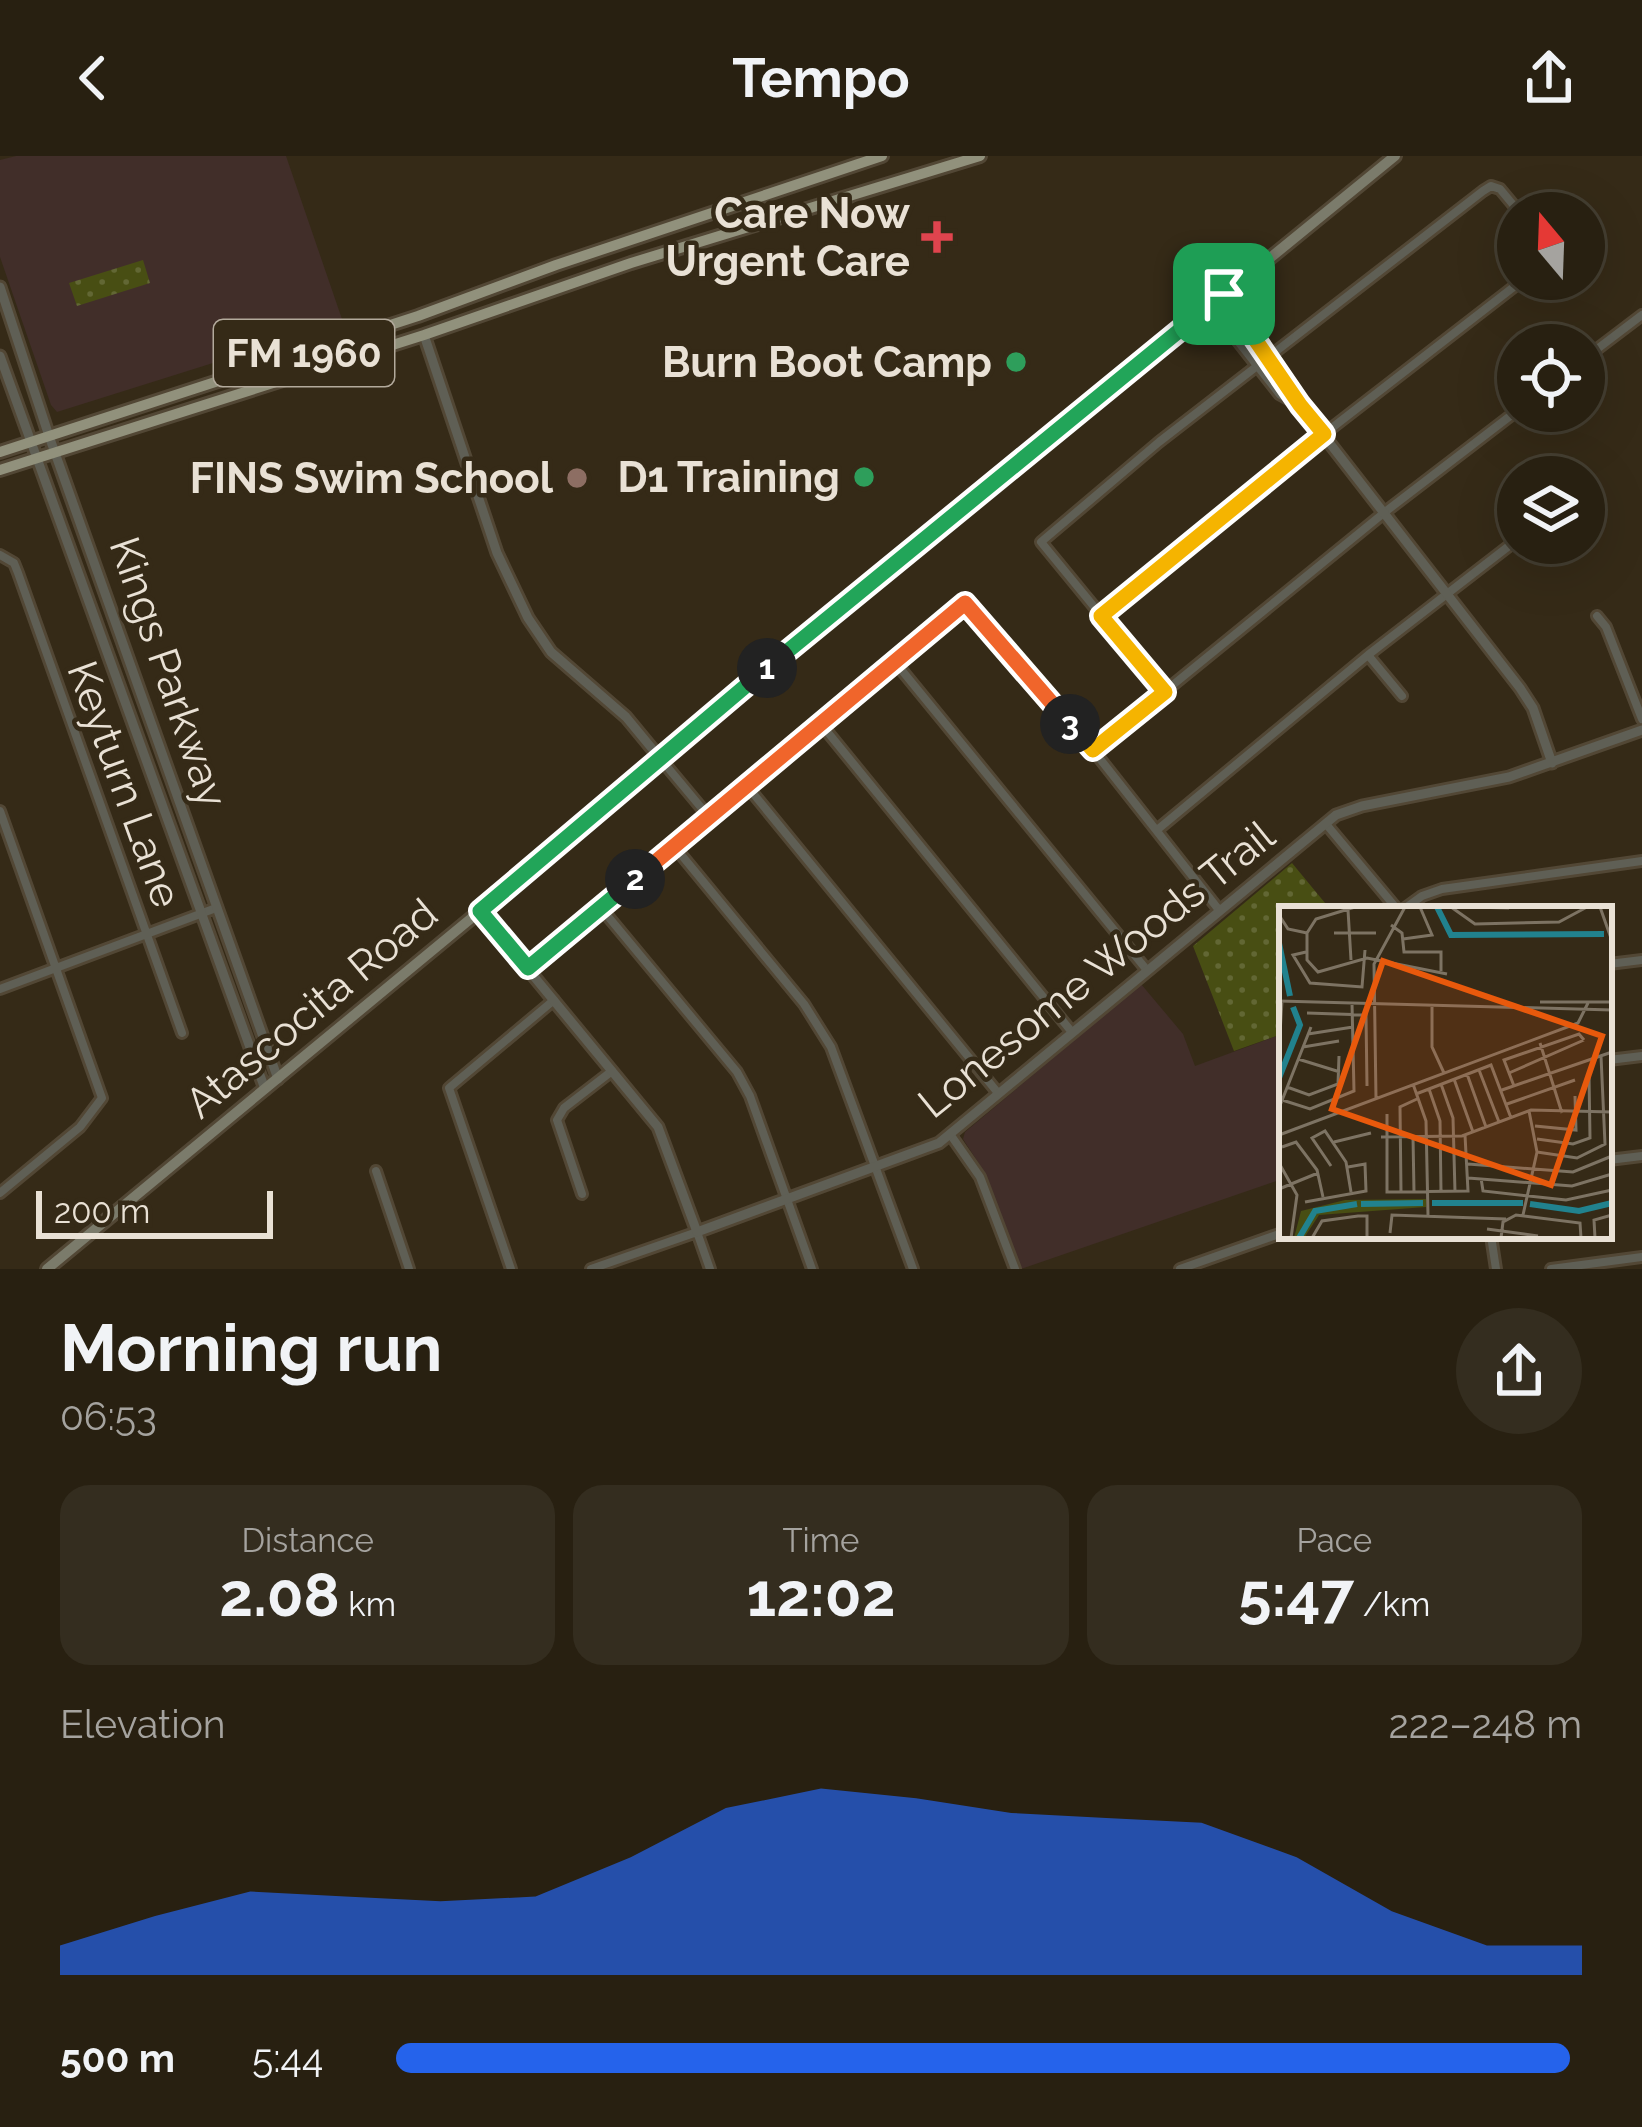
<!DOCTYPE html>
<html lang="en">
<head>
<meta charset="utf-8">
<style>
	:root { --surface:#282011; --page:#342d1f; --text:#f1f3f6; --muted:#a5a39f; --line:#443e31; --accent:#2563eb }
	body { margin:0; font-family:Raleway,sans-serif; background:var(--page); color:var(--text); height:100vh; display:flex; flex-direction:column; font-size:45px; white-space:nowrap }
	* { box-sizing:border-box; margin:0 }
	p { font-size:39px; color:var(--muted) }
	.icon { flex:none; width:66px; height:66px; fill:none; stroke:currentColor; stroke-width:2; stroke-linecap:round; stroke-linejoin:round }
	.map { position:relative; height:1113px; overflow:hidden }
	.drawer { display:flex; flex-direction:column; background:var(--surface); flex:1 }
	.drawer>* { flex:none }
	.needle { width:78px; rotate:341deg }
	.tools { position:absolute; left:1497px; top:36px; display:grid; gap:24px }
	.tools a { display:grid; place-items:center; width:108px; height:108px; border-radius:50%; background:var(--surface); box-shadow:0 12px 48px #0002,0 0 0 3px var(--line); font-size:60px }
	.scale { position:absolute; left:36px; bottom:30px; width:237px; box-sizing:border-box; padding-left:12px; border:6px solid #e9e1d5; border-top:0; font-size:33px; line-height:42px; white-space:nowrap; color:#e9e1d5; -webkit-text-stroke:9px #352a17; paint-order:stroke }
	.pin { position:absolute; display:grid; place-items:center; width:102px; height:102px; color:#fff; margin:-51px; border-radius:24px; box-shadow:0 6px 18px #0006 }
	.km { position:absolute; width:60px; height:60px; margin:-30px; border-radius:50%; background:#222; color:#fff; font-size:33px; line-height:60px; text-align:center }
	.round { display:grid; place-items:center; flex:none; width:126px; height:126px; border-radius:63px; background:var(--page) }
	.overview { display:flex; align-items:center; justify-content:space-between; height:204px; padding:0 60px }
	h1 { font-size:66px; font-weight:700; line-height:90px }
	.metrics { display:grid; grid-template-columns:repeat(3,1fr); gap:18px; height:204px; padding:12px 60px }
	.metrics div { display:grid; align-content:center; border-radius:30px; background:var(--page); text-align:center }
	.metrics b { font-size:60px; font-weight:700 }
	.metrics small { font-size:33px; font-weight:400 }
	.metrics p { font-size:33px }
	.chart { height:336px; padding:24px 60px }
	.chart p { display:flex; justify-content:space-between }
	.chart svg { width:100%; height:216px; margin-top:12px; fill:var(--accent); opacity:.7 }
	ul { padding:0 60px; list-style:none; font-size:39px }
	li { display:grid; grid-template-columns:192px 144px 1fr; align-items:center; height:90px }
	li i { height:30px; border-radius:15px; background:var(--accent) }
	header { display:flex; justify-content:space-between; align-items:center; height:156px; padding:0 60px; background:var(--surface); font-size:54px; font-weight:700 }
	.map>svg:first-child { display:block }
</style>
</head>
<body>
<header><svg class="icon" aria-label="back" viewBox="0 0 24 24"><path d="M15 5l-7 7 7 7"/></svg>Tempo<svg class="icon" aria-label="share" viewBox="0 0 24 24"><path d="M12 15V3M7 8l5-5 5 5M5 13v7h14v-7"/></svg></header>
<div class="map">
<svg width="1642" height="1113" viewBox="0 0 1642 1113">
	<defs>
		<pattern id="park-dots" width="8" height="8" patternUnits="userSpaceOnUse" patternTransform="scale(3)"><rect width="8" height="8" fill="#484e13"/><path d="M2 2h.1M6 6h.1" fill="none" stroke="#626734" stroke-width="1.8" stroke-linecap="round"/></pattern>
	</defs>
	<rect width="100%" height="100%" fill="#352a17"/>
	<path fill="#412e29" d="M16,0H286L343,166L57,256L51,249L0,101V4Z
		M1141,828L1183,878L1195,910L1282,878V1023L1021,1113L985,1017L963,983L965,976Z"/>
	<path fill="url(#park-dots)" d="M143,104L150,127L77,150L69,127Z
		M1292,707L1330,753H1282V878L1234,895L1193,790Z"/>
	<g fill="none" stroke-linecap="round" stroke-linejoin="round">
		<defs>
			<path id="minor" d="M1584,203L1642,159
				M0,399L14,407L18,417L182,877
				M1101,460L1324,278L1524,123
				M1597,460L1606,471L1642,563
				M1368,499L1402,540
				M895,506L1146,813
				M1164,536L1041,386L1159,286L1483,35L1491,30L1500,33L1520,57
				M821,568L1071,875
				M1093,594L1385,356L1518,254
				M659,601L709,661
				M747,630L998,937
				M0,655L102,942L80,971L0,1037
				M1326,668L1397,753
				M1157,674L1368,499L1518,383
				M674,690L804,848L831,891L913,1113
				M601,752L737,916L750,940L812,1113
				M1404,753L1422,740L1442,733L1642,705
				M1609,808L1642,804
				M528,812L966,447L1093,594L1219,754
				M0,833L216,752
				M1609,904L1642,900
				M950,978L980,1021L1015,1113
				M1609,1004L1642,1000
				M376,1015L409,1113
				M582,1038L557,964L564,952L612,915
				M1491,1080L1496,1113
				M511,1113L449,932L554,844
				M591,1113L697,1076L710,1113
				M1180,1113L1282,1077
				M1551,1113L1642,1101"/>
			<path id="tertiary" d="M0,131L49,280L278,923
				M1224,138L1300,249L1520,532L1533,552L1552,607
				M1210,149L1280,238L1300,249
				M424,179L497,397L528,462L551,496L626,561L659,601
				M0,200L265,933
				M480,755L658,971L697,1076L939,987L1336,659L1362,650L1509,621L1642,574"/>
			<path id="secondary" d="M47,1113L480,755L659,601L1395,0"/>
			<path id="primary" d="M0,296L418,160L556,109L882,0
				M0,314L424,179L631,107L980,0"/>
		</defs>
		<use href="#minor" stroke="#524735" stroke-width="14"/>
		<use href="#tertiary" stroke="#524735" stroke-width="15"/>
		<use href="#secondary" stroke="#524735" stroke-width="16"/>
		<use href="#primary" stroke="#524735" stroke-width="16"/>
		<use href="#minor" stroke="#5f5f55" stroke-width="8"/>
		<use href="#tertiary" stroke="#5f5f55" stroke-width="9"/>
		<use href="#secondary" stroke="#7b7b6b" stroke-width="10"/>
		<use href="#primary" stroke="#91917c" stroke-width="10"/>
	</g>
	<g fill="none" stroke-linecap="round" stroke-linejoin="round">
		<defs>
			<path id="split-1" d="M767,512L1224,138"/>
			<path id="split-2" d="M635,723L528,812L480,755L767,512"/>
			<path id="split-3" d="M635,723L965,447L1070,568"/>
			<path id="split-4" d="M1070,568L1093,594L1165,536L1101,460L1324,278L1300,249L1224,138"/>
		</defs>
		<use href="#split-1" stroke="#fff" stroke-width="24"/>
		<use href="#split-2" stroke="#fff" stroke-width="24"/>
		<use href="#split-3" stroke="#fff" stroke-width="24"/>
		<use href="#split-4" stroke="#fff" stroke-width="24"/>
		<use href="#split-1" stroke="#22a559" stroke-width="15"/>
		<use href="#split-2" stroke="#22a559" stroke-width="15"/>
		<use href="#split-3" stroke="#f0652b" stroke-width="15"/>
		<use href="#split-4" stroke="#f5b400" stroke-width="15"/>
	</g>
	<path fill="#e0444e" stroke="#352a17" stroke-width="4.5" d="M931 63h12v12h12v12h-12v12h-12v-12h-12v-12h12z"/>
	<g fill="#2e9e5b" stroke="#352a17" stroke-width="4.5">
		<circle cx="1016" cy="206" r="12"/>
		<circle cx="864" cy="321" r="12"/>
	</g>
	<circle fill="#8d6e63" stroke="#352a17" stroke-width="4.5" cx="577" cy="322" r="12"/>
	<g text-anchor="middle" stroke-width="9" stroke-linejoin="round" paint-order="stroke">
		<rect fill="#352a17" stroke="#b3aa9c" stroke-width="3" x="214" y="164" width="180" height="66" rx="9"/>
		<g font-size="39" font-weight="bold" fill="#e9e1d5">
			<text x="304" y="211">FM 1960</text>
		</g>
		<g font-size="42" font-weight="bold" fill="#e9e1d5" stroke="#352a17" text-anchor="end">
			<text x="910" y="72">Care Now<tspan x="910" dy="48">Urgent Care</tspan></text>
			<text x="992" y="221">Burn Boot Camp</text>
			<text x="840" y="336">D1 Training</text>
			<text x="553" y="337">FINS Swim School</text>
		</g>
		<g font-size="42" fill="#e9e1d5" stroke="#352a17">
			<text transform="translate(169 516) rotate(71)" y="15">Kings Parkway</text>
			<text transform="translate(125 628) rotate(70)" y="15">Keyturn Lane</text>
			<text transform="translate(1096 813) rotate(-39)" y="15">Lonesome Woods Trail</text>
			<text transform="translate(311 852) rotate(-40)" y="15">Atascocita Road</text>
		</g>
	</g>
	<g transform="translate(1279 750)">
		<rect width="333" height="333" fill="#352a17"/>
		<path d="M147,293V301L40,309L25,332H15L22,305L66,294Z" fill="#484e13"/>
		<path fill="none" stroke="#21828e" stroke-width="6" d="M158,1L172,29L325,28M0,37L11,90M0,172L21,119L14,101M153,297H244M82,298L144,297M251,298L300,305L333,297M20,332L36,305L78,298"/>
		<path fill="none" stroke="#7d7363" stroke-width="3" d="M172,1L196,18L280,16L308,1M192,1L230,2M321,1L333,35M69,4L72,54M0,9L9,23L28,27M112,19L123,27L125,46H162V65M28,27V54L39,66L88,52L168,68M28,27L37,13L76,1M55,27H97M124,33L153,29L141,1M27,46L14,49L31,77L83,81L86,44M0,95L333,104M261,96H333M153,99V141L165,167M28,107L87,109L88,180M29,128L74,121M261,137L283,207M24,141L60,135M0,144L3,95M19,153L61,166M200,164L220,216M230,167L305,134M188,168L207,221M175,173L194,226M134,178L147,215L149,309M162,178L174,212L176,286M235,180L225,154L300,128L305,134M8,181L30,189L59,178L60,150M150,183L161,215L162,286M223,184L333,146M137,188L212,159L232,212M97,192L95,58L126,1M0,193L31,203L75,185L73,97M228,198L296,174M0,202L32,121M108,208V286L189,285L186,229M256,220L297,224L296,190M0,229L299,117L309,97M102,231L183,230L252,204L333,206M134,231L135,286M258,233L294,238L311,232L310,169M55,236L92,227M3,241L17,236L38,264L44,291M258,246L298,252L326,238L322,150M0,257L18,289L12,332M189,258L294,266L333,250M52,260L33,232L46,225L67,256L72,286M189,272L293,280L333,268M202,272L204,285L287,294L333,284M0,283L39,267M122,286L121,201L138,193M26,296L87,285L86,258L69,261M244,309L258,246L250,205M208,323L259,330M111,327L113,309L227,313M33,332L43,315L79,310H88V332M222,332L224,316L237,309L301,317L302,332M316,332L315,314L333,309"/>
		<path fill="#e8590c" fill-opacity="0.15" stroke="#e8590c" stroke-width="6" d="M104,55L323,130L272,279L53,203Z"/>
		<rect width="333" height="333" fill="none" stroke="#e9e1d5" stroke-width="6"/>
	</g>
</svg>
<div class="tools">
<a><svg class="needle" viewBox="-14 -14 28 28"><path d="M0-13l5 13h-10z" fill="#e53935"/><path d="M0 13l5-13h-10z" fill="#a5a39f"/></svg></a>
<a><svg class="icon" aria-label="locate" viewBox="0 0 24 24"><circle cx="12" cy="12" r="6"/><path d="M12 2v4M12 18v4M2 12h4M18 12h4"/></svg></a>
<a><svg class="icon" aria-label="layers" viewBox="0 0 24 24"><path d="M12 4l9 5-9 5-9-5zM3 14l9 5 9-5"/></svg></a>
</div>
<div class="scale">200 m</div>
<div class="pin" style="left:1224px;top:138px;background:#1e9e55"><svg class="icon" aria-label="arrive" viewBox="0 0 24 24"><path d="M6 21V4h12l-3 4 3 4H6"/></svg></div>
<b class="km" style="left:767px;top:512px">1</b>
<b class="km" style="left:635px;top:723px">2</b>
<b class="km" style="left:1070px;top:568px">3</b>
</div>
<section class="drawer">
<div class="overview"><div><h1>Morning run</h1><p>06:53</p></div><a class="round"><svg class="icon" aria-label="share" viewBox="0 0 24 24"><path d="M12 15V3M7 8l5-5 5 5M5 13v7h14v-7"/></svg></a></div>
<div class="metrics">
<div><p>Distance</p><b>2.08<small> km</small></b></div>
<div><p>Time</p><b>12:02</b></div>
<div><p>Pace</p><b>5:47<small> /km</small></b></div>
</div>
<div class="chart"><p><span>Elevation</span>222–248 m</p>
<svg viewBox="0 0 160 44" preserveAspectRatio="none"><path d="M0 44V38L10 32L20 27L30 28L40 29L50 28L60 20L70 10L80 6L90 8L100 11L110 12L120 13L130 20L140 31L150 38L160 38V44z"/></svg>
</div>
<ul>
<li><b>500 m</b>5:44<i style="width:99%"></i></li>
</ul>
</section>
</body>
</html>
